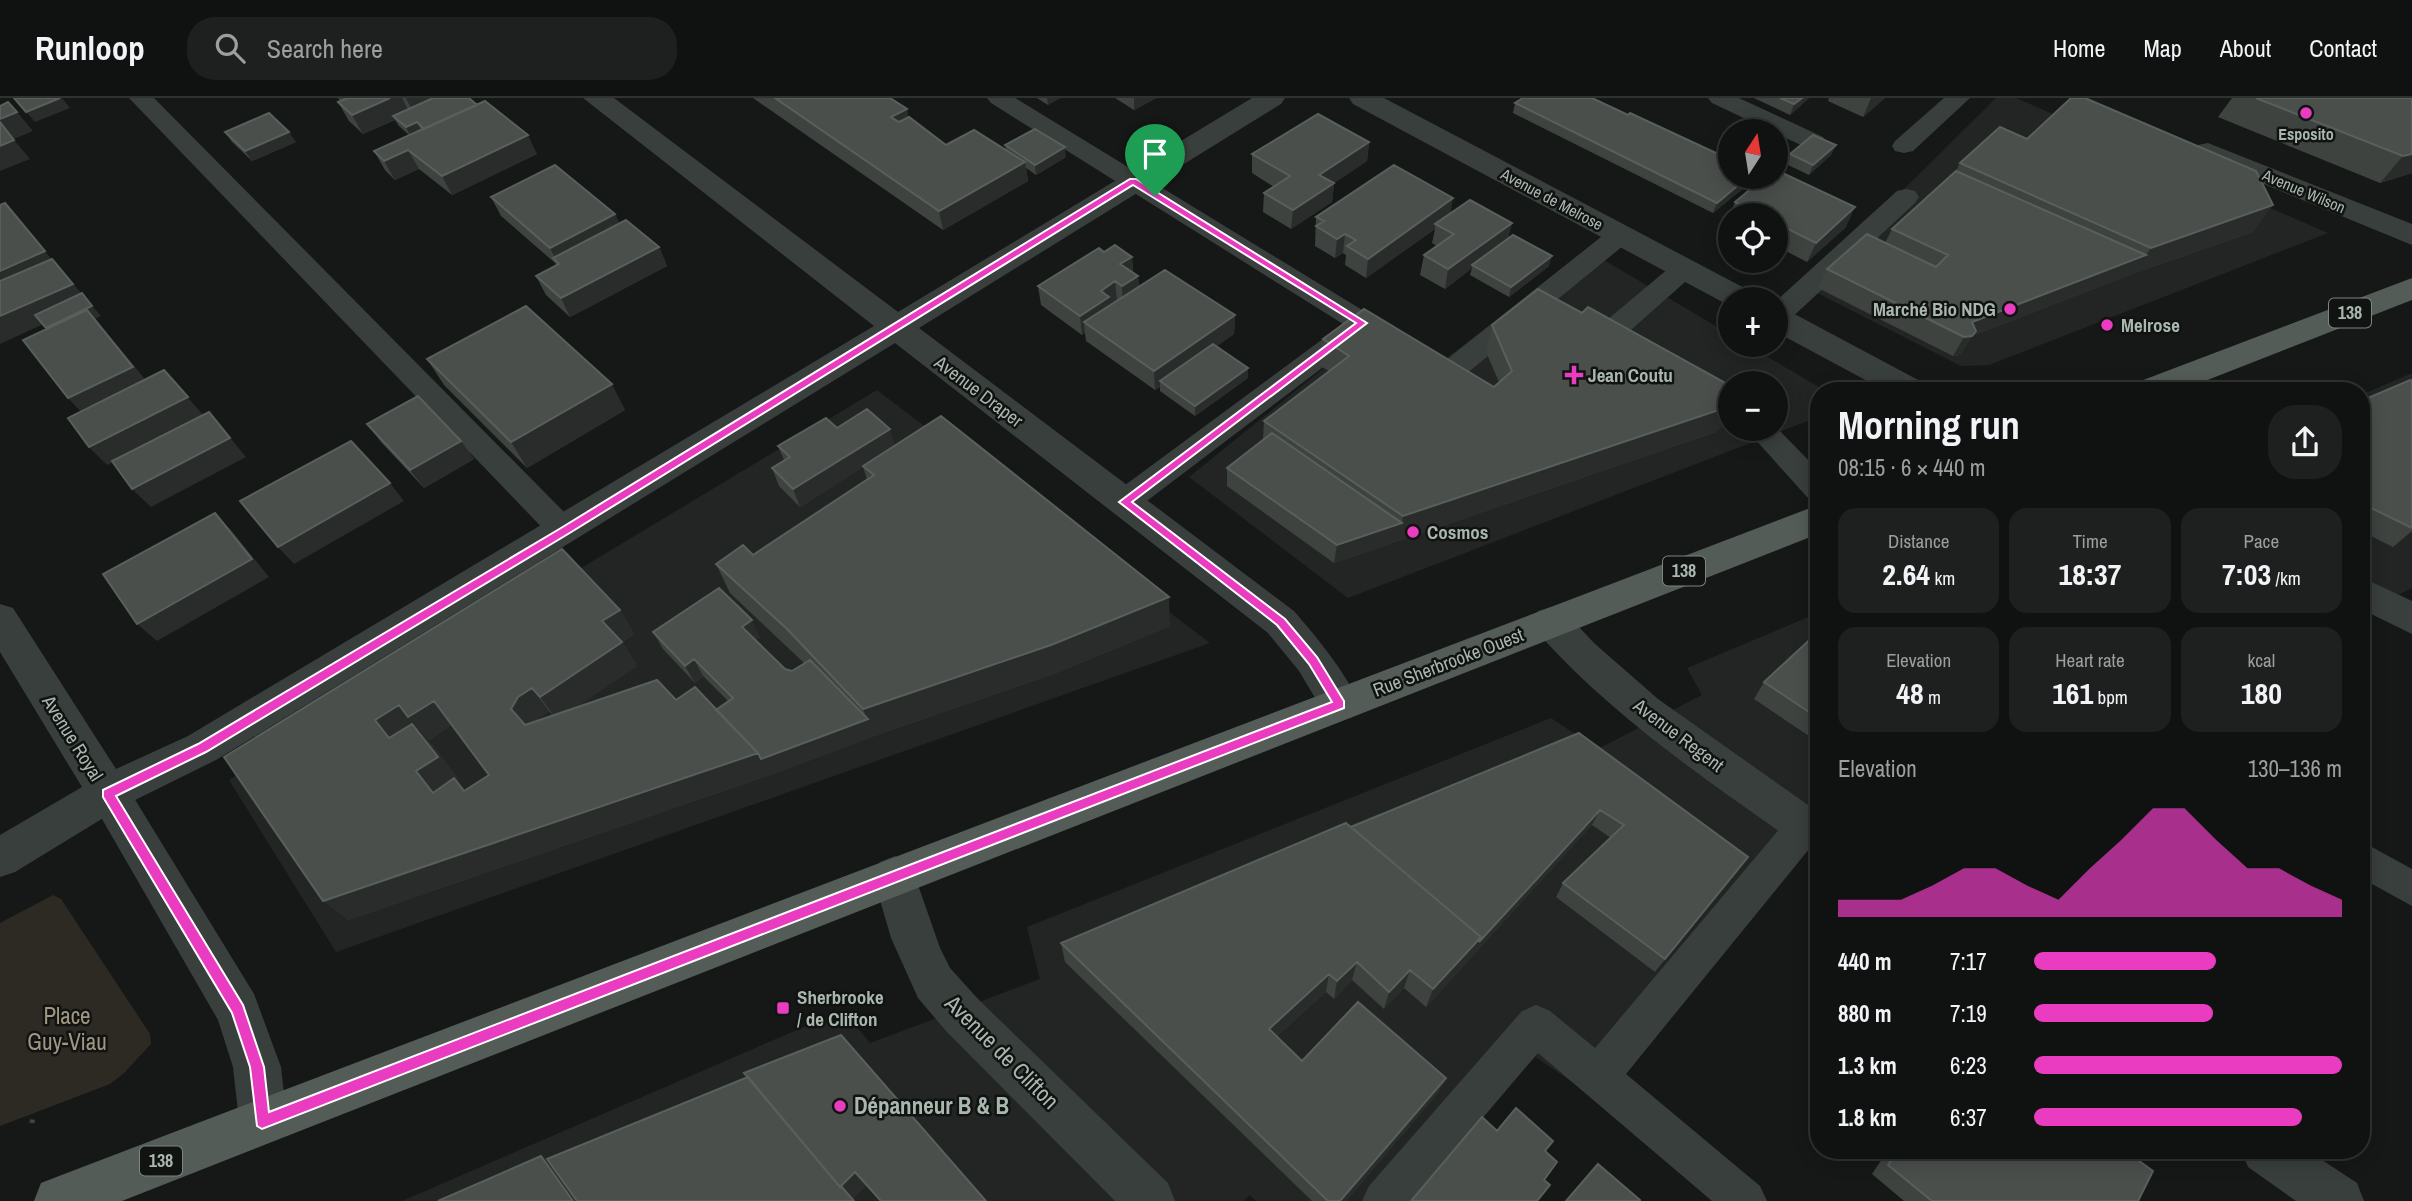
<!DOCTYPE html>
<html lang="en">
<head>
<meta charset="utf-8">
<style>
	:root { --surface:#101211; --page:#1e201f; --text:#f1f3f6; --muted:#9c9e9f; --line:#303231; --accent:#ea3cc0 }
	body { margin:0; font-family:"Archivo Narrow",sans-serif; background:var(--page); color:var(--text); height:100vh; display:flex; flex-direction:column; font-size:26px; white-space:nowrap }
	* { box-sizing:border-box; margin:0 }
	p { font-size:23px; color:var(--muted) }
	.icon { flex:none; width:38px; height:38px; fill:none; stroke:currentColor; stroke-width:2; stroke-linecap:round; stroke-linejoin:round }
	.map { position:relative; flex:1; overflow:hidden }
	.side { position:absolute; left:1810px; top:284px; width:560px; height:777px; display:flex; flex-direction:column; background:var(--surface); border-radius:28px; box-shadow:0 4px 18px #0003,0 0 0 2px var(--line) }
	.side>* { flex:none }
	.needle { width:46px; rotate:12deg }
	.tools { position:absolute; left:1718px; top:21px; display:grid; gap:14px }
	.tools a { display:grid; place-items:center; width:70px; height:70px; border-radius:50%; background:var(--surface); box-shadow:0 4px 18px #0003,0 0 0 2px var(--line); font-size:35px }
	.pin { position:absolute; display:grid; place-items:center; width:60px; height:60px; color:#fff; margin:-72px -30px; border-radius:50% 50% 50% 0; rotate:-45deg; box-shadow:0 0 7px #0007 }
	.pin .icon { rotate:45deg }
	.round { display:grid; place-items:center; flex:none; width:74px; height:74px; border-radius:28px; background:var(--page) }
	.headline { display:flex; align-items:center; justify-content:space-between; height:119px; padding:0 28px }
	h1 { font-size:38px; font-weight:700; line-height:52px }
	.metrics { display:grid; grid-template-columns:repeat(3,1fr); gap:10px; height:119px; padding:7px 28px }
	.metrics div { display:grid; align-content:center; border-radius:18px; background:var(--page); text-align:center }
	.metrics b { font-size:30px; font-weight:700 }
	.metrics small { font-size:19px; font-weight:400 }
	.metrics p { font-size:19px }
	.chart { height:196px; padding:14px 28px }
	.chart p { display:flex; justify-content:space-between }
	.chart svg { width:100%; height:126px; margin-top:7px; fill:var(--accent); opacity:.7 }
	ul { padding:0 28px; list-style:none; font-size:23px }
	li { display:grid; grid-template-columns:112px 84px 1fr; align-items:center; height:52px }
	li i { height:18px; border-radius:9px; background:var(--accent) }
	header { display:flex; align-items:center; gap:42px; box-sizing:border-box; height:98px; padding:0 35px; background:var(--surface); border-bottom:2px solid var(--line) }
	header strong { font-size:33px }
	nav { display:flex; gap:38px; margin-inline-start:auto; font-size:24px }
	.search { width:490px; height:63px; background:var(--page); display:flex; align-items:center; gap:18px; box-sizing:border-box; padding:0 24px; border-radius:28px; color:var(--muted); font-size:26px }
	.map>svg:first-child { display:block }
</style>
</head>
<body>
<header>
<strong>Runloop</strong>
<div class="search"><svg class="icon" aria-label="search" viewBox="0 0 24 24"><circle cx="10" cy="10" r="6"/><path d="M15 15l6 6"/></svg>Search here</div>
<nav><a>Home</a><a>Map</a><a>About</a><a>Contact</a></nav>
</header>
<div class="map">
<svg width="2412" height="1103" viewBox="0 0 2412 1103">
	<rect width="100%" height="100%" fill="#161817"/>
	<path fill="#222524" fill-rule="evenodd" d="M1996,0H2016L2328,135L1989,267L1961,268L1805,189Z
		M1587,152L1731,237V247H1747L1824,292H1818V319L1348,500L1189,379L1382,223L1440,265ZM1731,285H1776V331H1731Z
		M2412,275V490L2361,516V297Z
		M877,292L1210,545L336,854L229,682Z
		M1818,515V737L1598,1002L1534,958L1414,1103H1256L1250,1097L1243,1103H402L843,912L870,945L1040,881L1027,829L1551,620L1598,651L1702,597L1687,570Z"/>
	<path fill="#2d2a24" d="M53,797L61,801L150,936L151,946L124,975L110,986L0,1028V825Z"/>
	<g fill="none" stroke-linecap="round" stroke-linejoin="round">
		<path stroke="#3f4641" stroke-width="5" stroke-dasharray="3.5 6" stroke-linecap="butt" d="M32,1025L33,1016"/>
		<path fill="#393f3c" fill-rule="evenodd" d="M129,0H154L575,425L580,433L575,441L564,445L553,441Z
			M987,0H1015L1372,218L1376,225L1372,232L1135,412L1124,416L1113,412L1109,404L1113,396L1343,226L991,5Z
			M1708,0H1739L1823,39L1826,44L1823,49L1814,51L1805,49L1712,5Z
			M1944,0H1970L1913,53L1904,55L1895,53L1892,48L1895,43Z
			M1906,91L1915,93L1919,99L1915,105L1786,225L1776,227V203L1897,93Z
			M1620,129L1629,131L1633,137L1629,143L1466,276L1482,286L1486,293L1482,300C1465,305 1441,293 1432,277L1436,270L1611,131Z
			M1684,162L1693,165L1697,171L1693,177L1624,238L1638,245L1642,252L1638,259C1622,263 1600,253 1591,239L1595,232L1675,165Z
			M1776,329L1818,372V402L1807,399L1746,331H1776Z
			M1805,712L1818,716V740L1626,976L1760,1088L1767,1103H1712L1538,955L1412,1103H1362L1369,1088L1522,913L1536,907L1550,913L1595,950L1792,716Z
			M2361,743L2412,771V808L2361,780Z"/>
		<path fill="#393f3c" fill-rule="evenodd" d="M108,677L123,682L254,896L281,969L287,1023L280,1040L263,1047L246,1040L239,1023L233,969L218,922L87,695L93,682Z"/>
		<path fill="#393f3c" fill-rule="evenodd" d="M583,0H614L898,214L1252,0H1285L1281,6L919,230L1294,513C1319,542 1343,571 1360,606L1354,618L1340,623L1326,618L1299,573L1268,535L895,245L216,662L123,708L15,774L0,779V737L82,689L0,554V506L13,510L116,671L188,638L874,228Z
			M1349,0H1384L1752,194L1757,201H1731L1730,208L1353,6Z
			M2208,45L2412,126V147L2198,59L2194,53L2198,47Z
			M1776,209L1787,212L1922,284L1927,292H1884L1776,234Z
			M2361,479L2412,503V536L2361,511Z
			M1551,509L1564,513L1594,545L1658,601L1818,714V756L1803,750C1709,684 1615,621 1538,535L1532,524L1538,513Z
			M895,758L910,764L940,850L950,870L978,901L1168,1085L1175,1103H1115L946,933L918,900L891,840L873,778L880,764Z
			M2241,1052H2307L2357,1085L2364,1103H2296L2248,1069Z"/>
		<path fill="#535c56" fill-rule="evenodd" d="M2412,180V202L2182,292H2133L2138,284Z
			M1818,407V436L122,1103H34L41,1085L59,1078Z"/>
	</g>
	<path fill="#3e4340" fill-rule="evenodd" d="M338,0H469L537,56L452,97L419,71L395,82L385,72L374,53L409,37L399,28L395,22L363,36L349,23L338,4L340,3Z
		M753,0H890L907,11L908,20L946,47L1006,52L1005,47L1066,59L1036,77L1026,70L1028,83L943,132Z
		M1037,0H1060L1048,7Z
		M1115,0H1156L1134,12Z
		M1754,0H1809L1790,17Z
		M1829,0H1885L1863,19L1828,3Z
		M2232,0H2412V75L2380,85L2218,19Z
		M1515,5L1751,84L1713,115L1513,15Z
		M225,34L296,44L252,63L232,44Z
		M1369,44L1367,63L1334,85L1332,104L1291,131L1263,114L1264,95L1274,89L1252,75V56Z
		M1836,47L1831,57L1809,77L1786,66L1790,56Z
		M1960,65L2253,134L2132,176L1972,238L1960,257L1953,258L1818,190L1827,171L1885,145L1892,131L1956,73Z
		M491,99L615,116L619,125L659,149L667,168L570,219L546,197L536,178L556,167L555,165L501,118Z
		M1735,104L1846,129L1807,164L1776,148V117H1731V125L1727,124Z
		M1451,115L1512,125L1508,140L1549,168L1509,199L1470,177L1472,170L1445,191L1420,177L1424,157L1437,148L1432,145L1435,131L1366,180L1345,167L1346,157L1343,155L1335,160L1315,148L1316,119Z
		M1104,154L1132,159L1133,174L1138,178L1139,189L1235,217L1234,236L1217,248L1248,270V280L1195,318L1160,293V289L1155,292L1086,243L1085,235L1082,237L1041,207L1038,188Z
		M1492,227L1716,334L1334,465L1227,388V370L1263,342L1264,323L1329,273L1320,268L1323,241L1494,289L1499,284L1486,254Z
		M427,261L625,312L527,370L444,287Z
		M2412,280V433L2393,449L2361,433V303L2410,282Z
		M367,326L461,343L474,361L424,390L381,344Z
		M837,330L894,348L1170,528L1056,575L874,638L770,677L348,822L224,659L620,512L634,536L622,544L637,568L573,611L676,602L716,612L728,603L703,578L695,585L663,551L653,534L760,539L756,542L785,571L792,573L804,565L730,495L716,466L753,457L867,381L863,369L800,409L779,388L772,370L784,362L778,348ZM549,613L554,618L535,624L536,622ZM452,627L489,677L465,692L456,682L458,681L433,648L417,631L418,630L429,642Z
		M1818,534V644L1754,601L1764,584Z
		M1579,635L1737,774L1655,874L1556,799L1563,785L1611,740L1592,727L1426,909L1404,890L1384,911L1352,882L1334,901L1326,894L1277,938L1302,963L1446,980L1438,995L1346,1103H1312L1065,864L1061,845Z
		M1888,1052H2124L2138,1103H1904L1872,1076Z"/>
	<path fill="#292c2b" d="M60,0H62L70,10L35,24L26,14Z
		M390,0H402L410,15L393,18L395,22L363,36L352,17Z
		M408,0H461L417,20L406,1Z
		M1047,0H1060L1048,7Z
		M1134,0H1156L1134,12Z
		M1802,0H1809L1790,17L1794,6Z
		M1871,0H1885L1863,19Z
		M907,11L910,30L891,19Z
		M17,14L33,33L14,41L0,24V21Z
		M417,24L422,34L411,39L406,29Z
		M289,34L296,44L252,63L245,53Z
		M528,37L537,56L452,97L442,78Z
		M14,42L30,61L0,73V48Z
		M1369,44L1367,63L1334,85L1332,104L1291,131L1293,112L1319,77Z
		M1836,47L1831,57L1809,77L1813,67Z
		M1065,49L1066,59L1036,77L1035,67Z
		M408,52L419,71L395,82L384,63Z
		M2412,56V75L2380,85L2403,58Z
		M1025,64L1028,83L943,132L939,113Z
		M1748,79H1753L1751,84L1713,115L1717,105Z
		M1453,100L1450,120L1435,126V131L1366,180L1368,161Z
		M5,105L54,164L0,187V173Z
		M2273,107L2253,134L2132,176L2151,150Z
		M1855,109L1846,129L1807,164L1816,145Z
		M615,116L624,135L557,164L550,150Z
		M1512,125L1507,144L1472,167V170L1445,191L1448,171Z
		M1345,136L1343,155L1335,160L1337,141Z
		M659,149L667,168L570,219L561,200Z
		M2146,157L2132,176L1972,238L1960,257L1953,258L1964,239L1972,224Z
		M1552,158L1549,168L1509,199L1511,189Z
		M1132,159L1133,178L1120,166Z
		M52,161L101,218L95,221L150,287L86,319L68,300L55,240L46,230L89,205L0,246V218Z
		M1138,178L1139,197L1123,207L1122,188Z
		M1115,183L1117,203L1084,224L1085,235L1082,237L1080,218L1101,193Z
		M1235,217L1234,236L1164,286L1160,283V289L1155,292L1154,273Z
		M1248,270V280L1195,318V308Z
		M164,272L204,318L107,367L89,349Z
		M612,286L625,312L527,370L511,344Z
		M1731,306V320L1716,334L1334,465L1337,447L1402,425L1403,418Z
		M209,314L246,359L151,409L132,391Z
		M890,331L895,349L800,409L793,391Z
		M461,343L474,361L424,390L410,372Z
		M390,385L404,403L294,466L278,449Z
		M215,415L232,433L269,479L157,543L137,526Z
		M1169,499L1170,528L1056,575L874,638L863,611Z
		M620,512L634,536L617,547L602,523Z
		M752,522L760,539L751,546L742,529Z
		M622,544L637,568L557,622L540,599Z
		M694,561L703,578L695,585L685,568Z
		M532,590L549,613L536,622L530,634L511,611L518,599Z
		M434,603L454,626L429,642L418,630L417,631L433,648L458,681L456,682L474,702L433,695L375,622L399,607Z
		M868,621L874,638L770,677L348,822L323,803L758,655Z
		M1600,712L1592,727L1426,909L1433,891Z
		M1748,759L1737,774L1655,874L1665,861Z
		M1357,864L1352,882L1334,901L1337,883Z
		M1410,872L1404,890L1384,911L1389,894Z
		M1329,876L1326,894L1267,947L1269,931Z
		M1446,980L1438,995L1346,1103H1340Z
		M541,1058L562,1071L585,1103H573Z
		M855,1074L867,1087L853,1101L855,1103H854L840,1089Z"/>
	<path fill="#4a4f4c" stroke="#58605b" stroke-width="2" fill-rule="evenodd" d="M14,0H60L26,14Z
		M348,0H390L352,17L338,4Z
		M433,0H469L477,7L424,31L417,24L406,29L393,18Z
		M775,0H890L907,11L891,19L899,24L909,19L946,47L974,32L1025,64L939,113Z
		M1523,0H1592L1628,17L1630,15L1731,62V79H1748L1717,105L1515,5Z
		M1780,0H1802L1794,6Z
		M2071,0H2085L2256,73L2273,107L2151,150L1960,65L2000,29L2027,41Z
		M2256,0H2412V56L2403,58Z
		M485,3L528,37L442,78L408,52L384,63L374,53Z
		M8,4L17,14L0,21V8Z
		M269,15L289,34L245,53L225,34Z
		M1318,16L1369,44L1319,77L1334,85L1293,112L1264,95L1290,78L1252,56Z
		M0,24L14,42L0,48Z
		M1035,31L1065,49L1035,67L1005,47Z
		M1813,37L1836,47L1813,67L1790,56Z
		M555,67L615,116L550,150L491,99Z
		M1394,67L1453,100L1368,161L1347,148L1356,142L1345,136L1337,141L1316,128L1324,123L1316,119Z
		M1776,72L1855,109L1816,145L1776,125V117H1760L1735,104L1765,79H1776Z
		M1956,73L2146,157L1972,224L1976,233L1972,238L1964,239L1827,171L1867,136L1936,169L1948,157L1892,131Z
		M1470,102L1512,125L1448,171L1424,157L1454,136L1435,126Z
		M5,105L45,153L0,173V107Z
		M626,122L659,149L561,200L536,178L559,166L553,160Z
		M1513,137L1552,158L1511,189L1472,167Z
		M1115,147L1132,159L1120,166L1138,178L1122,188L1115,183L1101,193L1109,199L1080,218L1038,188L1099,150L1104,154Z
		M52,161L73,186L0,218V183Z
		M1165,172L1235,217L1154,273L1084,224Z
		M1538,191L1582,215L1588,209L1731,288V306L1728,309L1403,418L1264,323L1349,258L1323,241L1364,211L1494,289L1512,273L1492,227Z
		M82,195L92,208L46,230L35,217Z
		M526,208L612,286L511,344L427,261Z
		M87,212L133,269L68,300L23,242Z
		M1213,246L1248,270L1195,308L1160,283Z
		M164,272L188,299L89,349L68,320Z
		M2410,282L2412,283V430L2361,405V303Z
		M418,298L461,343L410,372L367,326Z
		M867,311L890,331L793,391L772,370L790,359L778,348L826,320L837,330Z
		M209,314L230,340L132,391L112,363Z
		M941,318L1169,499L1051,547L863,611L787,531L716,466L743,447L753,457L874,377L863,368Z
		M1272,335L1402,425L1337,447L1227,370Z
		M351,343L390,385L278,449L240,403Z
		M215,415L252,461L137,526L103,476Z
		M562,451L620,512L602,523L622,544L540,599L532,590L518,599L511,611L525,627L657,582L676,602L695,589L758,655L323,803L224,659ZM434,603L489,677L464,693L454,680L433,695L416,673L438,659L412,626L389,640L375,622L399,607L408,619Z
		M719,490L752,522L742,529L785,571L792,573L810,562L868,621L761,661L758,655L716,612L733,600L694,561L685,568L653,534Z
		M1818,534V620L1764,584Z
		M1579,635L1748,759L1665,861L1563,785L1624,727L1600,712L1479,844L1481,839L1351,729Z
		M1346,725L1481,839L1433,891L1410,872L1389,894L1357,864L1337,883L1329,876L1269,931L1302,963L1358,904L1446,980L1340,1103H1328L1061,845Z
		M841,937L986,1103H881L855,1074L840,1089L744,975Z
		M748,979L840,1089L841,1088L854,1103H577L547,1061Z
		M1516,1010L1553,1043L1545,1053L1557,1064L1544,1082L1550,1087L1537,1103H1411L1482,1019L1497,1033Z
		M1898,1052H2124L2153,1073L2138,1103H1932L1888,1067Z
		M541,1058L573,1103H438Z
		M1598,1066L1640,1102L1639,1103H1566Z"/>
	<path fill="#ea3cc0" stroke="#fff" stroke-width="2" fill-rule="evenodd" d="M1130,81H1136L1367,225L1132,404L1285,521L1317,559L1344,603V610L262,1031L257,1028L250,969L232,915L103,699V692L198,646L561,430ZM1133,87L1356,225L1119,404L1277,527L1309,566L1332,604L269,1014L264,969L243,907L116,698L206,654L568,436Z"/>
	<g fill="#ea3cc0" stroke="#111312" stroke-width="2.5">
		<circle cx="2306" cy="15" r="7"/>
		<circle cx="2010" cy="211" r="7"/>
		<circle cx="2107" cy="227" r="7"/>
		<path d="M1570.5 266.5h7v7h7v7h-7v7h-7v-7h-7v-7h7z"/>
		<circle cx="1413" cy="434" r="7"/>
		<rect x="776" y="903" width="14" height="14" rx="3.5"/>
		<circle cx="840" cy="1008" r="7"/>
	</g>
	<g text-anchor="middle" stroke-width="5" stroke-linejoin="round" paint-order="stroke">
		<g font-size="16" font-weight="bold" fill="#a9b7ad" stroke="#111312">
			<text x="2306" y="42">Esposito</text>
		</g>
		<g font-size="16" fill="#a9b7ad" stroke="#111312">
			<text transform="translate(2304 93) rotate(23)" y="6">Avenue Wilson</text>
			<text transform="translate(1552 101) rotate(28)" y="6">Avenue de Melrose</text>
		</g>
		<g fill="#111312" stroke="#7b867e" stroke-width="2">
			<rect x="2329" y="200.5" width="42" height="29" rx="5"/>
			<rect x="1663" y="458.5" width="42" height="29" rx="5"/>
			<rect x="140" y="1048.5" width="42" height="29" rx="5"/>
		</g>
		<g font-size="18" font-weight="bold" fill="#a9b7ad">
			<text x="2350" y="221">138</text>
			<text x="1684" y="479">138</text>
			<text x="161" y="1069">138</text>
		</g>
		<g font-size="19" font-weight="bold" fill="#a9b7ad" stroke="#111312" text-anchor="start">
			<text x="1996" y="218" text-anchor="end">Marché Bio NDG</text>
			<text x="2121" y="234">Melrose</text>
			<text x="1588" y="284">Jean Coutu</text>
			<text x="1427" y="441">Cosmos</text>
			<text x="797" y="906">Sherbrooke<tspan x="797" dy="22">/ de Clifton</tspan></text>
		</g>
		<g font-size="19" fill="#a9b7ad" stroke="#111312">
			<text transform="translate(979 293) rotate(37)" y="7">Avenue Draper</text>
			<text transform="translate(1448 564) rotate(-21)" y="7">Rue Sherbrooke Ouest</text>
			<text transform="translate(1679 637) rotate(37)" y="7">Avenue Regent</text>
			<text transform="translate(73 640) rotate(58)" y="7">Avenue Royal</text>
		</g>
		<g font-size="23" fill="#a29681" stroke="#111312">
			<text x="67" y="926">Place<tspan x="67" dy="26">Guy-Viau</tspan></text>
		</g>
		<g font-size="23" fill="#a9b7ad" stroke="#111312">
			<text transform="translate(1002 954) rotate(45)" y="8">Avenue de Clifton</text>
		</g>
		<g font-size="23" font-weight="bold" fill="#a9b7ad" stroke="#111312" text-anchor="start">
			<text x="854" y="1016">Dépanneur B &amp; B</text>
		</g>
	</g>
</svg>
<div class="tools">
<a><svg class="needle" viewBox="-14 -14 28 28"><path d="M0-13l5 13h-10z" fill="#e53935"/><path d="M0 13l5-13h-10z" fill="#9c9e9f"/></svg></a>
<a><svg class="icon" aria-label="locate" viewBox="0 0 24 24"><circle cx="12" cy="12" r="6"/><path d="M12 2v4M12 18v4M2 12h4M18 12h4"/></svg></a>
<a>+</a>
<a>−</a>
</div>
<div class="pin" style="left:1155px;top:98px;background:#1e9e55"><svg class="icon" aria-label="arrive" viewBox="0 0 24 24"><path d="M6 21V4h12l-3 4 3 4H6"/></svg></div>
<section class="side">
<div class="headline"><div><h1>Morning run</h1><p>08:15 · 6 × 440 m</p></div><a class="round"><svg class="icon" aria-label="share" viewBox="0 0 24 24"><path d="M12 15V3M7 8l5-5 5 5M5 13v7h14v-7"/></svg></a></div>
<div class="metrics">
<div><p>Distance</p><b>2.64<small> km</small></b></div>
<div><p>Time</p><b>18:37</b></div>
<div><p>Pace</p><b>7:03<small> /km</small></b></div>
</div>
<div class="metrics">
<div><p>Elevation</p><b>48<small> m</small></b></div>
<div><p>Heart rate</p><b>161<small> bpm</small></b></div>
<div><p>kcal</p><b>180</b></div>
</div>
<div class="chart"><p><span>Elevation</span>130–136 m</p>
<svg viewBox="0 0 160 44" preserveAspectRatio="none"><path d="M0 44V38L10 38L20 38L30 33L40 27L50 27L60 33L70 38L80 27L90 17L100 6L110 6L120 17L130 27L140 27L150 33L160 38V44z"/></svg>
</div>
<ul>
<li><b>440 m</b>7:17<i style="width:59%"></i></li>
<li><b>880 m</b>7:19<i style="width:58%"></i></li>
<li><b>1.3 km</b>6:23<i style="width:100%"></i></li>
<li><b>1.8 km</b>6:37<i style="width:87%"></i></li>
</ul>
</section>
</div>
</body>
</html>
